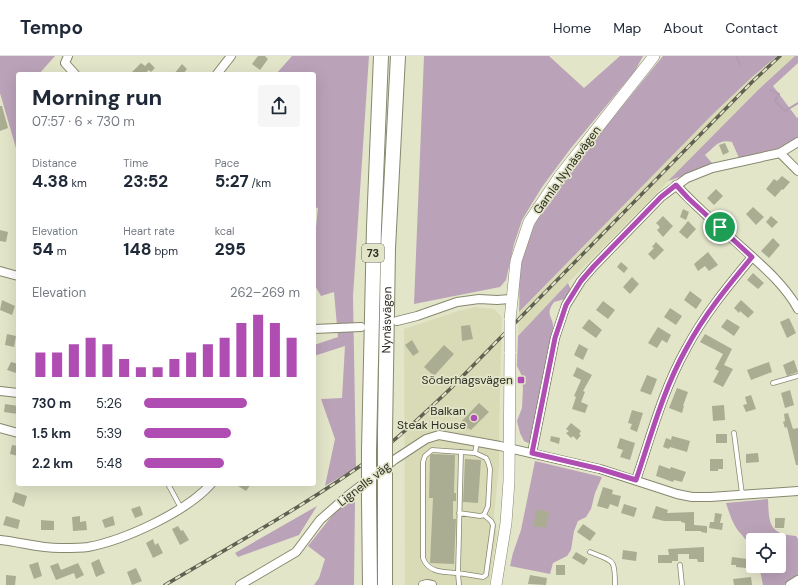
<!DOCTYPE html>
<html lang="en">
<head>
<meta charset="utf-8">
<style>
	:root { --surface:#fff; --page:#f6f6f7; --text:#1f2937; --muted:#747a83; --line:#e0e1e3; --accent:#af4db3 }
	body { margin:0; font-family:"DM Sans",sans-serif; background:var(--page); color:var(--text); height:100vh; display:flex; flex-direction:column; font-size:15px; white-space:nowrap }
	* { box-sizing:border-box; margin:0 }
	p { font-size:13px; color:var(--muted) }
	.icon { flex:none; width:22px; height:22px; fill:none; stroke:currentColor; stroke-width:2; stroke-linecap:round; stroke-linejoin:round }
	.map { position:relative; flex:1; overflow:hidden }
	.side { position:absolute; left:16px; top:16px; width:300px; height:414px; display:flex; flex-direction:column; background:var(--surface); border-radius:4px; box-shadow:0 4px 16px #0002 }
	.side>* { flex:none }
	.buttons { position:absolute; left:746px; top:477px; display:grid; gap:8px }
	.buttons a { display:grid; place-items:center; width:40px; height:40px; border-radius:4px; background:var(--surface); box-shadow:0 4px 16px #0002; font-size:20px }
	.pin { position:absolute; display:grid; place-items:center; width:34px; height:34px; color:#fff; margin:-17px; border:2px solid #fff; border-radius:50%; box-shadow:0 1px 4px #0007 }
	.round { display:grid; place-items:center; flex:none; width:42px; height:42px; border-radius:4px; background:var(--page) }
	.head { display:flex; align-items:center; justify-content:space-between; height:68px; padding:0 16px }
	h1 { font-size:22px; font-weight:800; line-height:30px }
	.figures { display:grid; grid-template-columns:repeat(3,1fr); gap:6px; height:68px; padding:4px 16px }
	.figures div { display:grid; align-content:center }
	.figures b { font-size:17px; font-weight:800 }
	.figures small { font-size:11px; font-weight:400 }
	.figures p { font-size:11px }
	.chart { height:112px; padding:8px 16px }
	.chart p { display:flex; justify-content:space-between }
	.chart svg { width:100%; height:72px; margin-top:4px; stroke:var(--accent); stroke-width:6 }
	ul { padding:0 16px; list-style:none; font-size:13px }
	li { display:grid; grid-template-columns:64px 48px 1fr; align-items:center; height:30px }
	li i { height:10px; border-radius:5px; background:var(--accent) }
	header { display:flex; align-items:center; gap:24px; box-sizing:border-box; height:56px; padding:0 20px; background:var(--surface); border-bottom:1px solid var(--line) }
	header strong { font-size:19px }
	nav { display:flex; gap:22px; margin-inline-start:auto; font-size:14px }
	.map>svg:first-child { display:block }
</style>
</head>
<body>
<header>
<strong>Tempo</strong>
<nav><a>Home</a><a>Map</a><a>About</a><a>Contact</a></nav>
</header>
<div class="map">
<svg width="798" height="529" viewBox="0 0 798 529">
	<rect width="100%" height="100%" fill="#e3e5c9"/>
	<path fill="#d9dbb7" d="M777,0H795L759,33L568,227L518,280L519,256L713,58L752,21Z
		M475,251L494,253L502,261L499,375V410L494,460L497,479L489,529H405L404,273L455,256Z"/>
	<path fill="#baa2b9" d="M0,0H55L39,18H18V99L0,37Z
		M292,0H369L353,240L356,412L325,430L335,383L321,343L342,342L345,290L314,300V289L338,281L334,236L321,240L314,228V191L318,152L314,151V18H276Z
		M424,0H549L584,32L620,0H643L635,15L571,92L542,131L522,164L514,188L506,224L500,231L414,248Z
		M663,0H777L752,21L713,58L519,256C520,241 518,224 521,210C527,178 541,154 559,128Z
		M795,0H798V7L773,30L797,62L798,61V82L783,91L739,102L732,86C718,83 715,91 705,99L712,107L695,116L668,125L759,33Z
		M568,227L571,234L565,243L554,246C544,260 554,260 553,272C547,310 538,348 530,385L528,387L524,385L520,377L517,365L522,352L523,332L521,318L517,310L518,280Z
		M535,405L602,421L595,437L591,453L586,461L578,465L574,475L571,494L567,500L553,507L550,518L510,510L513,497L521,474Z
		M355,442L354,529H314L319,522L325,503L308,490L335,456Z
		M768,443C769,468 769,478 796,480L798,483V520L784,529H763L759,510H779V484H753V491C750,486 745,484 742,479C733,470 730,459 726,447Z
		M317,450L299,479L238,501L235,497Z"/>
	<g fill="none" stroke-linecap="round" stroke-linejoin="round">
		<path stroke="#b49cb4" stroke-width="2" d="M736,0L741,10
			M770,34L779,38L775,45L785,55L798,47"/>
	</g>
	<path fill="#abad92" d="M258,0H265L268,3L260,14L252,8Z
		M149,6L155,12L151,16L149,14L144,18H130L141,7L145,10Z
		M182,8L187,13L183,18H174Z
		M0,50H2L8,72L0,75Z
		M725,87L729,96L723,99L719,89Z
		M782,120L790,126L783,134L782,133L775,141L766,133L774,123L777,125Z
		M716,133L723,140L714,149L707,142Z
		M753,151L764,161L756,169L746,158Z
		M683,153L689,156L686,164L680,161Z
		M663,160L673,170L663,181L657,174L660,171L656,167Z
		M771,160L778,166L772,172L766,166Z
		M688,165L696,173L687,183L679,176Z
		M0,174L8,176L6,186L0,185Z
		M773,182L780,189L769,202L761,195Z
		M656,186L664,194L654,204L648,198L654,192L652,191Z
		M708,196L718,209L709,215L705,210L698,215L694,208Z
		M621,206L628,212L624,217L617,211Z
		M753,217L764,227L758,233L747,224Z
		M632,221L639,228L630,238L623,231Z
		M690,235L702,244L696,253L684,244Z
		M2,244L15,250L12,259L0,254Z
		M741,244L754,256L748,262L740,255L739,257L734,252Z
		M603,245L615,254L608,263L596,254Z
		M670,252L682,260L676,269L664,261Z
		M789,262L796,277L787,282L780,266Z
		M589,263L602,274L596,282L582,272Z
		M727,263L740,271L734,280L721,271Z
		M470,269L473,283L462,285L461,270Z
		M658,271L671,279L667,287L662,284L657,292L648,287Z
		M7,278L16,280L14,291L5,289Z
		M705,278L732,293L724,309L733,313L723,331L713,326L719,315L715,313L723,298L700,286Z
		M412,284L419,296L413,300L405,289Z
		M579,288L588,293L583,304L574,299Z
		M444,289L454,298L434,320L424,311Z
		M794,304L798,316L787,320L783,309Z
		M11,306L18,308L16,317L7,314Z
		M769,306L772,316L751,324L747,314Z
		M577,311L592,319L583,335L585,336L581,346L588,349L585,357L572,353L576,341L574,340L581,324L573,320Z
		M647,319L657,323L651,339L640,335Z
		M677,332L688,336L683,350H684L682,357L669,352Z
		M790,334L794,349L785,352L781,337Z
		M751,339L756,353L746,356L743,349L747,348L745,341Z
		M479,347L489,356L471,374L468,372L466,374L459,368Z
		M5,348L18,350V358L4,356Z
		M724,349L725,364L713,365L712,350Z
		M632,354L643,357L637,376L630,373L632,368L628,367Z
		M788,357L793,373L798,372V409H796L787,371L785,372L783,366L785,365L784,358Z
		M571,367L581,375L579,378L581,379L577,384L573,380L571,382L566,377L569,375L566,373Z
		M716,378H727V387H716Z
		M551,380L560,382L559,388L550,385Z
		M672,380L690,385L687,396L670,391L669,393L663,391L666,382L671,384Z
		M620,382L635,387L630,404L620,401L623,394L617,392Z
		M12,389L18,390V400L10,398Z
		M758,397L759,406L746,407V398Z
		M432,398L455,399L454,437H456V445H453V463H456L454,508L430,507L433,442H429L430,400Z
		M465,403L481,404L478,447L463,446Z
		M710,403H723V413H718V415H710Z
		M659,409L670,413L671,411L686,416L682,426L674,424L673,426L656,420Z
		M235,428H251L246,435Z
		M603,431L613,434L612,438L621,440L618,451L610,448L608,453L597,450Z
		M15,436L27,440L24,451L12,446Z
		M624,448L637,452L634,461L621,457Z
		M140,450L143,459L135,462L131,453Z
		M656,450L668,454L667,457L694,456V469L707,470V477L701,476V475H685V467L681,466V465H664L652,462Z
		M537,453L549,456L546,472L533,470Z
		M715,457L722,458L720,467H723L722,474L709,472L710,466H714Z
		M6,460L20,464L18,473L3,469Z
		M80,460V466L86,465L87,474L73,475L72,461Z
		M113,460L115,469L105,472L102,464Z
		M775,462H785L784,472H775Z
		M41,464L54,465V474H41Z
		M583,468L596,477L590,485L577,476Z
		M178,470L181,475L183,474L189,484L180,489L172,473Z
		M153,483L155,489L158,487L163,497L153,502L146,487Z
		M704,491V506H698L697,503H689V498H678V505H672V507H658V499H669L668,493Z
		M623,494L637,496L636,505L622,503Z
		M576,496L588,503L584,509L572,502Z
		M732,501L747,503L746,512L736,511V509H731Z
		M99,503L105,517L96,521L91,507Z
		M38,506L42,520L34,523L29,509Z
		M58,507L61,514L78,507L84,519L76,523L74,517L56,524L50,510Z
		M556,509H565V519H556Z
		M136,512L142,525L132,529L127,516Z
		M6,519L16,520L15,529H6Z
		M530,519L547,522L546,529L528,528Z
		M751,521L752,529H734L733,523Z"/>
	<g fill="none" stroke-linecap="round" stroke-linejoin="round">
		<defs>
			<path id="lane" d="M773,327L798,320
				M734,377L742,438
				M461,396L458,517L483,521L486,519L493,469L491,465L484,459
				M168,428L181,452
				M459,457L480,460L484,459L488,450L490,413L488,406L486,402L475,397
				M590,496C614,506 615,502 615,529
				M680,509L682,529
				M459,529L458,517C445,516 428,517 423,502V406L425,400L432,394L475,397L477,386"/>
			<path id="street" d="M68,0L65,7L75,18
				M217,18L231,0
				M780,97L798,115
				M676,129C698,153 723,174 747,196C766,213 786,231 798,253
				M0,215L18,220
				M397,265L417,260L457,246L479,243L497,244L511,243
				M314,273L361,271
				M0,335L18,337
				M0,372L18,377
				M532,397L555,282L566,249L581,225L594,210L661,141L687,122L712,112L780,97L798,86
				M636,424C651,380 663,334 686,293C704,259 728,230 752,201
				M0,484C21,486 42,493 63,492C71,492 80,492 88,491C125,484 186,456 211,428
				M240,529L296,496L320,464L345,442L394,404L426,383L439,379L500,390L600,413L677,438L692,441H710L798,435
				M423,529L427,528L432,529
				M790,529L798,524"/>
			<path id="secondary" d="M510,264L516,205L529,166L559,121L654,0
				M496,529L506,467L509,425L510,296"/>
			<g id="highway">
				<path id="s1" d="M385,376L388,192L398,0"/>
				<path d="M369,394L374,171L381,0"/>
				<path d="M385,430V529"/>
				<path d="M369,442L370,529"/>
			</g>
		</defs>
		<use href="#lane" stroke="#87886e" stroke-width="5.5"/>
		<use href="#street" stroke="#87886e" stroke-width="10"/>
		<use href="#secondary" stroke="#87886e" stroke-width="12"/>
		<use href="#highway" stroke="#87886e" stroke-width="16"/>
		<use href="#lane" stroke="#fff" stroke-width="4"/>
		<use href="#street" stroke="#fff" stroke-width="8"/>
		<use href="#secondary" stroke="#fff" stroke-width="11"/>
		<use href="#highway" stroke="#fff" stroke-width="14"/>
		<defs>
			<path id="rail" d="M165,529C236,487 310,447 377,398C403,378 426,356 450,333L752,26L780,0"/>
		</defs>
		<use href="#rail" stroke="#606151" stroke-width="3.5"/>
		<use href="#rail" stroke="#e3e5c9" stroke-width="2" stroke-dasharray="6" stroke-linecap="butt"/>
		<defs>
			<path id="secondary-bridge" d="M510,296V264"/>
			<path id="highway-bridge" d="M369,394V442
				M385,430V376"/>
		</defs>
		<use href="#secondary-bridge" stroke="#87886e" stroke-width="12" stroke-linecap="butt"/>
		<use href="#highway-bridge" stroke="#87886e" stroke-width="16" stroke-linecap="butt"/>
		<use href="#secondary-bridge" stroke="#fff" stroke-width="11"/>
		<use href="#highway-bridge" stroke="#fff" stroke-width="14"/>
	</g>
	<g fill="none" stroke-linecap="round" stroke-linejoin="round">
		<defs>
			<path id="route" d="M676,129L688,142L752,201C728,230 704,259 686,293C663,334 651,380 636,424L600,413L532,397L555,282L566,249L581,225L594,210L661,141Z"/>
		</defs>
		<use href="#route" stroke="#fff" stroke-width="8"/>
		<use href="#route" stroke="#af4db3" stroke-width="5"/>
	</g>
	<g fill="#af4db3" stroke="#e3e5c9" stroke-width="1.5">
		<rect x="517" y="320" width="8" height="8" rx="2"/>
		<circle cx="474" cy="362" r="4"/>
	</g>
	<g text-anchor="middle" stroke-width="3.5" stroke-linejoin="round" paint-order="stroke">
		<rect fill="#e3e5c9" stroke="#646555" stroke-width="1" x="362" y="188" width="22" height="18" rx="3"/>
		<g font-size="11" font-weight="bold" fill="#2e2e23">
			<text x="373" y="201">73</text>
		</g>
		<g font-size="12" fill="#2e2e23" stroke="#e3e5c9">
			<text transform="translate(567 114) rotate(-54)" y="4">Gamla Nynäsvägen</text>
			<text dy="4" stroke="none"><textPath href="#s1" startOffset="112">Nynäsvägen</textPath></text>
			<text transform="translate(364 428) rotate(-38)" y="4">Lignells väg</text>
		</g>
		<g font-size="12" fill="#2e2e23" stroke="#e3e5c9" text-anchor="end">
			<text x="513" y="328">Söderhagsvägen</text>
			<text x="466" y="359">Balkan<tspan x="466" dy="14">Steak House</tspan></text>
		</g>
	</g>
</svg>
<div class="buttons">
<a><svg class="icon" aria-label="locate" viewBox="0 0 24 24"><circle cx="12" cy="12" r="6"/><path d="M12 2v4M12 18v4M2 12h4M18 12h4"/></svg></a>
</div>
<div class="pin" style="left:720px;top:171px;background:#1e9e55"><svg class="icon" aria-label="arrive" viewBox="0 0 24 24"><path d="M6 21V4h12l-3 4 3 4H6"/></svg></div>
<section class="side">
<div class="head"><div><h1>Morning run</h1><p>07:57 · 6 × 730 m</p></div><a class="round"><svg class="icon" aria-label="share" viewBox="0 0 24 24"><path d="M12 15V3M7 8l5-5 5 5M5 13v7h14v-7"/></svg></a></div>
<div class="figures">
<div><p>Distance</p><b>4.38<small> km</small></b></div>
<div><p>Time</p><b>23:52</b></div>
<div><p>Pace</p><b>5:27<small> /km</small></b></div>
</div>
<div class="figures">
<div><p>Elevation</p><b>54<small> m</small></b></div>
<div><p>Heart rate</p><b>148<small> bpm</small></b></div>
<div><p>kcal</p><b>295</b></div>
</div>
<div class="chart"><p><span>Elevation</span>262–269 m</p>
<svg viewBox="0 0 160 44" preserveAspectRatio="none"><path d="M5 44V29M15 44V29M25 44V24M35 44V20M45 44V24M55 44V33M65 44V38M75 44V38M85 44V33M95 44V29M105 44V24M115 44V20M125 44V11M135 44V6M145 44V11M155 44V20"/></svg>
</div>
<ul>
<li><b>730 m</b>5:26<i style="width:66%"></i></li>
<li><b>1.5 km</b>5:39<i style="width:56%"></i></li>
<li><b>2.2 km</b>5:48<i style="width:51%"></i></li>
</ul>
</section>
</div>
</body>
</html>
